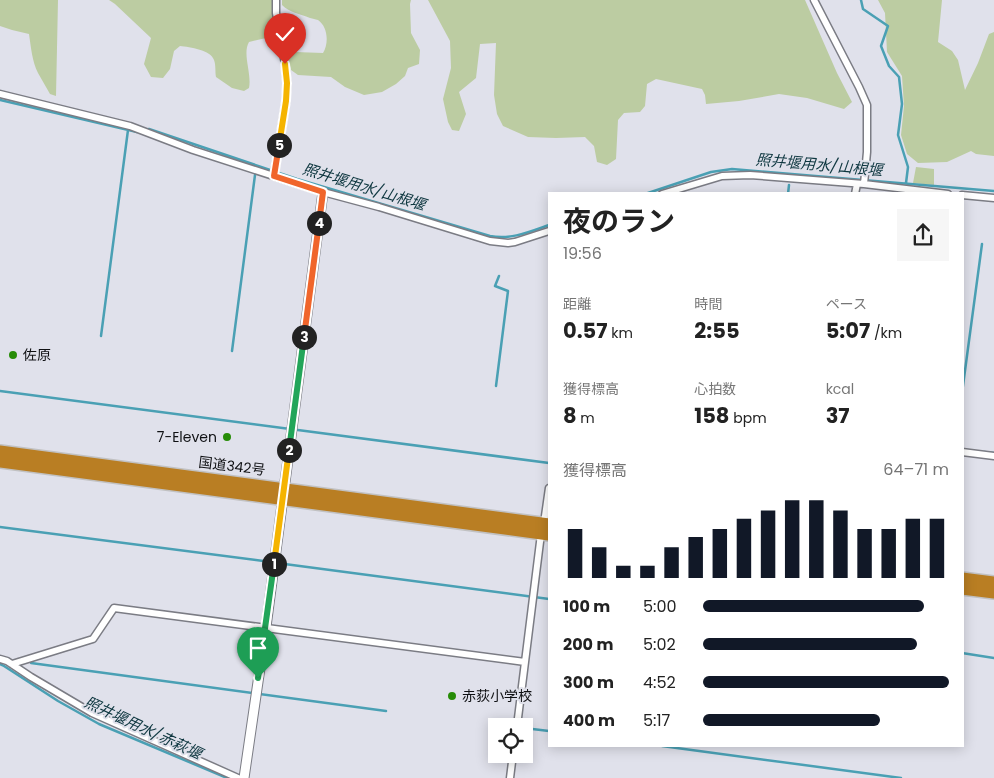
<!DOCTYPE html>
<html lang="ja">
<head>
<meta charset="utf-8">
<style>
	:root { --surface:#fff; --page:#f6f6f6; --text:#222; --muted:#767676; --accent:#111827 }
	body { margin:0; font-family:Poppins,"Noto Sans JP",sans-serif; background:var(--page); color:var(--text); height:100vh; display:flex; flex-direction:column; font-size:19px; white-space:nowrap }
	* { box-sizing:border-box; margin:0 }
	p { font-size:16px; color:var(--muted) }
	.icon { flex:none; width:28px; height:28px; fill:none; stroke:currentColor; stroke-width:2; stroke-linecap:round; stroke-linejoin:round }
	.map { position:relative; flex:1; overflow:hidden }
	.side { position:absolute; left:548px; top:192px; width:416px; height:555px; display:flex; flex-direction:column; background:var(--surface); border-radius:0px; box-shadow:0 2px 12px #0003 }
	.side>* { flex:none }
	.controls { position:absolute; left:488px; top:718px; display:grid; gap:10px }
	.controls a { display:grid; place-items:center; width:45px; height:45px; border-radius:0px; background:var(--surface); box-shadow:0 2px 12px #0003; font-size:25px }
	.pin { position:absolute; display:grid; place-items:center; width:42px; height:42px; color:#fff; margin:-51px -21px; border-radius:50% 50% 50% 0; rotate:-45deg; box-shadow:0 0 5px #0007 }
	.pin .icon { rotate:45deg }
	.km { position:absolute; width:25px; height:25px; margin:-12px; border-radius:50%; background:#222; color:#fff; font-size:14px; line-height:25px; text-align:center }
	.round { display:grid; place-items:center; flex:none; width:52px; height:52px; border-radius:0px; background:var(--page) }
	.summary { display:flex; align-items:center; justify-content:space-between; height:85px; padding:0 15px }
	h1 { font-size:28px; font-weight:700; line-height:38px }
	.stats { display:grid; grid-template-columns:repeat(3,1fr); gap:8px; height:85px; padding:5px 15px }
	.stats div { display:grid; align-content:center }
	.stats b { font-size:21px; font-weight:700 }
	.stats small { font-size:14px; font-weight:400 }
	.stats p { font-size:14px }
	.chart { height:140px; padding:10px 15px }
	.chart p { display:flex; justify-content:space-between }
	.chart svg { width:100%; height:90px; margin-top:5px; stroke:var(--accent); stroke-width:6 }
	ul { padding:0 15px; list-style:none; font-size:16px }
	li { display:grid; grid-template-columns:80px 60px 1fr; align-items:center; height:38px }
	li i { height:12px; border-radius:6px; background:var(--accent) }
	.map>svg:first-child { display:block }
</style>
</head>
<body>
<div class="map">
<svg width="994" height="778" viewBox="0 0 994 778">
	<rect width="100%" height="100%" fill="#e0e1eb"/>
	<path fill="#bccca2" d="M0,0H58L56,96L50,94C46,87 42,80 38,73C32,61 31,47 29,34L12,30L0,26Z
		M109,0H272L273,29L266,38L249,42C242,54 252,73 249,88L244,91L232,88L216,77C215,72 216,65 214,60C211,50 190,47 180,46L174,51L170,69L163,78L151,77L144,64L151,38L115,4Z
		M282,0H411L410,4L411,33L420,50L419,64L408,68L405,76L396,84L382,92L364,95L345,87L331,77L298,75L291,70L288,57L295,52L323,53C329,43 328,27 318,20C315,19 313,19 310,18C300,14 289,12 282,5Z
		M428,0H805L837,73L852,102L844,109L807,98L779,94L739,101L706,104L705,95L702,89L656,79L647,84L645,106L640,112L624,113L618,120L616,159L607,165L597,162L594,146L585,137L556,138L528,137L503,126L497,114L494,95L496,43L480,44L476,78L459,92L466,114L459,131L452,130L448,122L443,99L451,68L450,41Z
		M878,0H942L938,42L952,51L958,60L965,90L978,63L989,34L994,32V156L976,154L971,151L947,162L918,163L907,154L901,135L904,106L902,76L887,52L885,13Z
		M916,167L934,169V185L913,183Z"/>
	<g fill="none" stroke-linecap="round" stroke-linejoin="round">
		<path stroke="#4aa0b4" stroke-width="2.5" d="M861,0L863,9L888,26L881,46L889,66L899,77L902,104L898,135L908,167L906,183
			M0,100L137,132
			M145,130L149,129L297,179L490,236C511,240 529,232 549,225
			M645,194L711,172L732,169L994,191
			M788,194L789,185
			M101,336L128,130
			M232,351L255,175
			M496,386L508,291L495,286L499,276
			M0,391L549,463
			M962,393L982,244
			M984,452L994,453
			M0,527L271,562
			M277,563L549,599
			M962,653L994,658
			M31,663L386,711
			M0,664L4,666L58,701L99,724L227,778
			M524,728L549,731
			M662,746L901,778"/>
		<defs>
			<path id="street" d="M814,0L859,87L867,105V152L864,184
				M0,94L130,126L193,150L323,192L379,207L490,241L508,243L515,242L549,231
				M274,175L286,101L287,83L285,64L276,13V0
				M662,194L722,176L750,175L864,184L948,194
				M855,194L857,184
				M962,195L994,198
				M962,452L994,456
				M0,659L7,661L31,677L92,713L238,778
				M12,664L93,639L114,608L525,662
				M517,726L541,534L544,523L549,488
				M510,778L513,754"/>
			<path id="secondary" d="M244,778L266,627L323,192"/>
			<path id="highway" d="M0,451L549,524
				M0,462L549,535
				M962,578L994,582
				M962,589L994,593"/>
		</defs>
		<use href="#street" stroke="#7b7c84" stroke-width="9"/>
		<use href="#secondary" stroke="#7b7c84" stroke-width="11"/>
		<use href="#highway" stroke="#c1c1c2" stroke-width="14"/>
		<use href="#street" stroke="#fff" stroke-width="6"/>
		<use href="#secondary" stroke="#fff" stroke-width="9"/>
		<use href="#highway" stroke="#b97e23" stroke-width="11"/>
	</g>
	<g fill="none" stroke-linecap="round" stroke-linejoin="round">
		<defs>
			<path id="split-1" d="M258,678L274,564"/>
			<path id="split-2" d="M274,564L289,450"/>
			<path id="split-3" d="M289,450L304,337"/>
			<path id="split-4" d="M304,337L319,223"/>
			<path id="split-5" d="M279,145L274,176L323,192L319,223"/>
			<path id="split-6" d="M279,145L286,101L287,83L285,64"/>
		</defs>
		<use href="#split-1" stroke="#fff" stroke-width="10"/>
		<use href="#split-2" stroke="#fff" stroke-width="10"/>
		<use href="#split-3" stroke="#fff" stroke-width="10"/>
		<use href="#split-4" stroke="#fff" stroke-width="10"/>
		<use href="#split-5" stroke="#fff" stroke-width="10"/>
		<use href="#split-6" stroke="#fff" stroke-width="10"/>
		<use href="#split-1" stroke="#22a559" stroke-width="6"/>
		<use href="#split-2" stroke="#f5b400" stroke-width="6"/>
		<use href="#split-3" stroke="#22a559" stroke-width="6"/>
		<use href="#split-4" stroke="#f0652b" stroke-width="6"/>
		<use href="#split-5" stroke="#f0652b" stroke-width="6"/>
		<use href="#split-6" stroke="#f5b400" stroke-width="6"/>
	</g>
	<g fill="#278c07" stroke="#e0e1eb" stroke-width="2">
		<circle cx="13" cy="355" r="5"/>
		<circle cx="227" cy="437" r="5"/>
		<circle cx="452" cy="696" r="5"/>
	</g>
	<g text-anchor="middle" stroke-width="4" stroke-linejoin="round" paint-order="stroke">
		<g font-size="14" fill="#0f1013" stroke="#e0e1eb" text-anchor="start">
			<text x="23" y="360">佐原</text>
			<text x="217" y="442" text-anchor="end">7-Eleven</text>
			<text x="462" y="701">赤荻小学校</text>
		</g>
		<g font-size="14" fill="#0f1013" stroke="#e0e1eb">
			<text transform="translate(232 466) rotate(7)" y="5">国道342号</text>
		</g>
		<g font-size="15" font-style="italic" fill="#0d363f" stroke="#e0e1eb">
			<text transform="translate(819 165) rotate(5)" y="5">照井堰用水/山根堰</text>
			<text transform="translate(364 187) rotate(17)" y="5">照井堰用水/山根堰</text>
			<text transform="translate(143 728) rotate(25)" y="5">照井堰用水/赤萩堰</text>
		</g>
	</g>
</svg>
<div class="controls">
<a><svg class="icon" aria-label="locate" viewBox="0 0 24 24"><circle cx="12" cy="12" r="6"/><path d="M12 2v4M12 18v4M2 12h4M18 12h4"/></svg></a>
</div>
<div class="pin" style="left:258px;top:678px;background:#1e9e55"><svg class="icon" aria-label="arrive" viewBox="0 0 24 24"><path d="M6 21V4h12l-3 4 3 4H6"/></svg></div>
<div class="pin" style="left:285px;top:64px;background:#d93025"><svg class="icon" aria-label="check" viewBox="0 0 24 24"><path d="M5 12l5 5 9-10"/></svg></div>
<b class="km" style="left:274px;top:564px">1</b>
<b class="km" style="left:289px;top:450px">2</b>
<b class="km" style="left:304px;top:337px">3</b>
<b class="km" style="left:319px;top:223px">4</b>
<b class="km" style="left:279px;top:145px">5</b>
<section class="side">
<div class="summary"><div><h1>夜のラン</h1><p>19:56</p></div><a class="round"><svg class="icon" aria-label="share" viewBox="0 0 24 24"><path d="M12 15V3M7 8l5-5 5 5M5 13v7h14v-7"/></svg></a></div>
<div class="stats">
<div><p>距離</p><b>0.57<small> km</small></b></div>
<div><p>時間</p><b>2:55</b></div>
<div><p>ペース</p><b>5:07<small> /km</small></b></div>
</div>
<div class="stats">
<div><p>獲得標高</p><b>8<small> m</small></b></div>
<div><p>心拍数</p><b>158<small> bpm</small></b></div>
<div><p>kcal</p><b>37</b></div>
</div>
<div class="chart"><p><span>獲得標高</span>64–71 m</p>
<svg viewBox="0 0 160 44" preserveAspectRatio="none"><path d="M5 44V20M15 44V29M25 44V38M35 44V38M45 44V29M55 44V24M65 44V20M75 44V15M85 44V11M95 44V6M105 44V6M115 44V11M125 44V20M135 44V20M145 44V15M155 44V15"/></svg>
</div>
<ul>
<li><b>100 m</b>5:00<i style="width:90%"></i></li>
<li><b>200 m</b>5:02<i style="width:87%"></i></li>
<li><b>300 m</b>4:52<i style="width:100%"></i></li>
<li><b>400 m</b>5:17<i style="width:72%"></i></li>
</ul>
</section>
</div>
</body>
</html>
